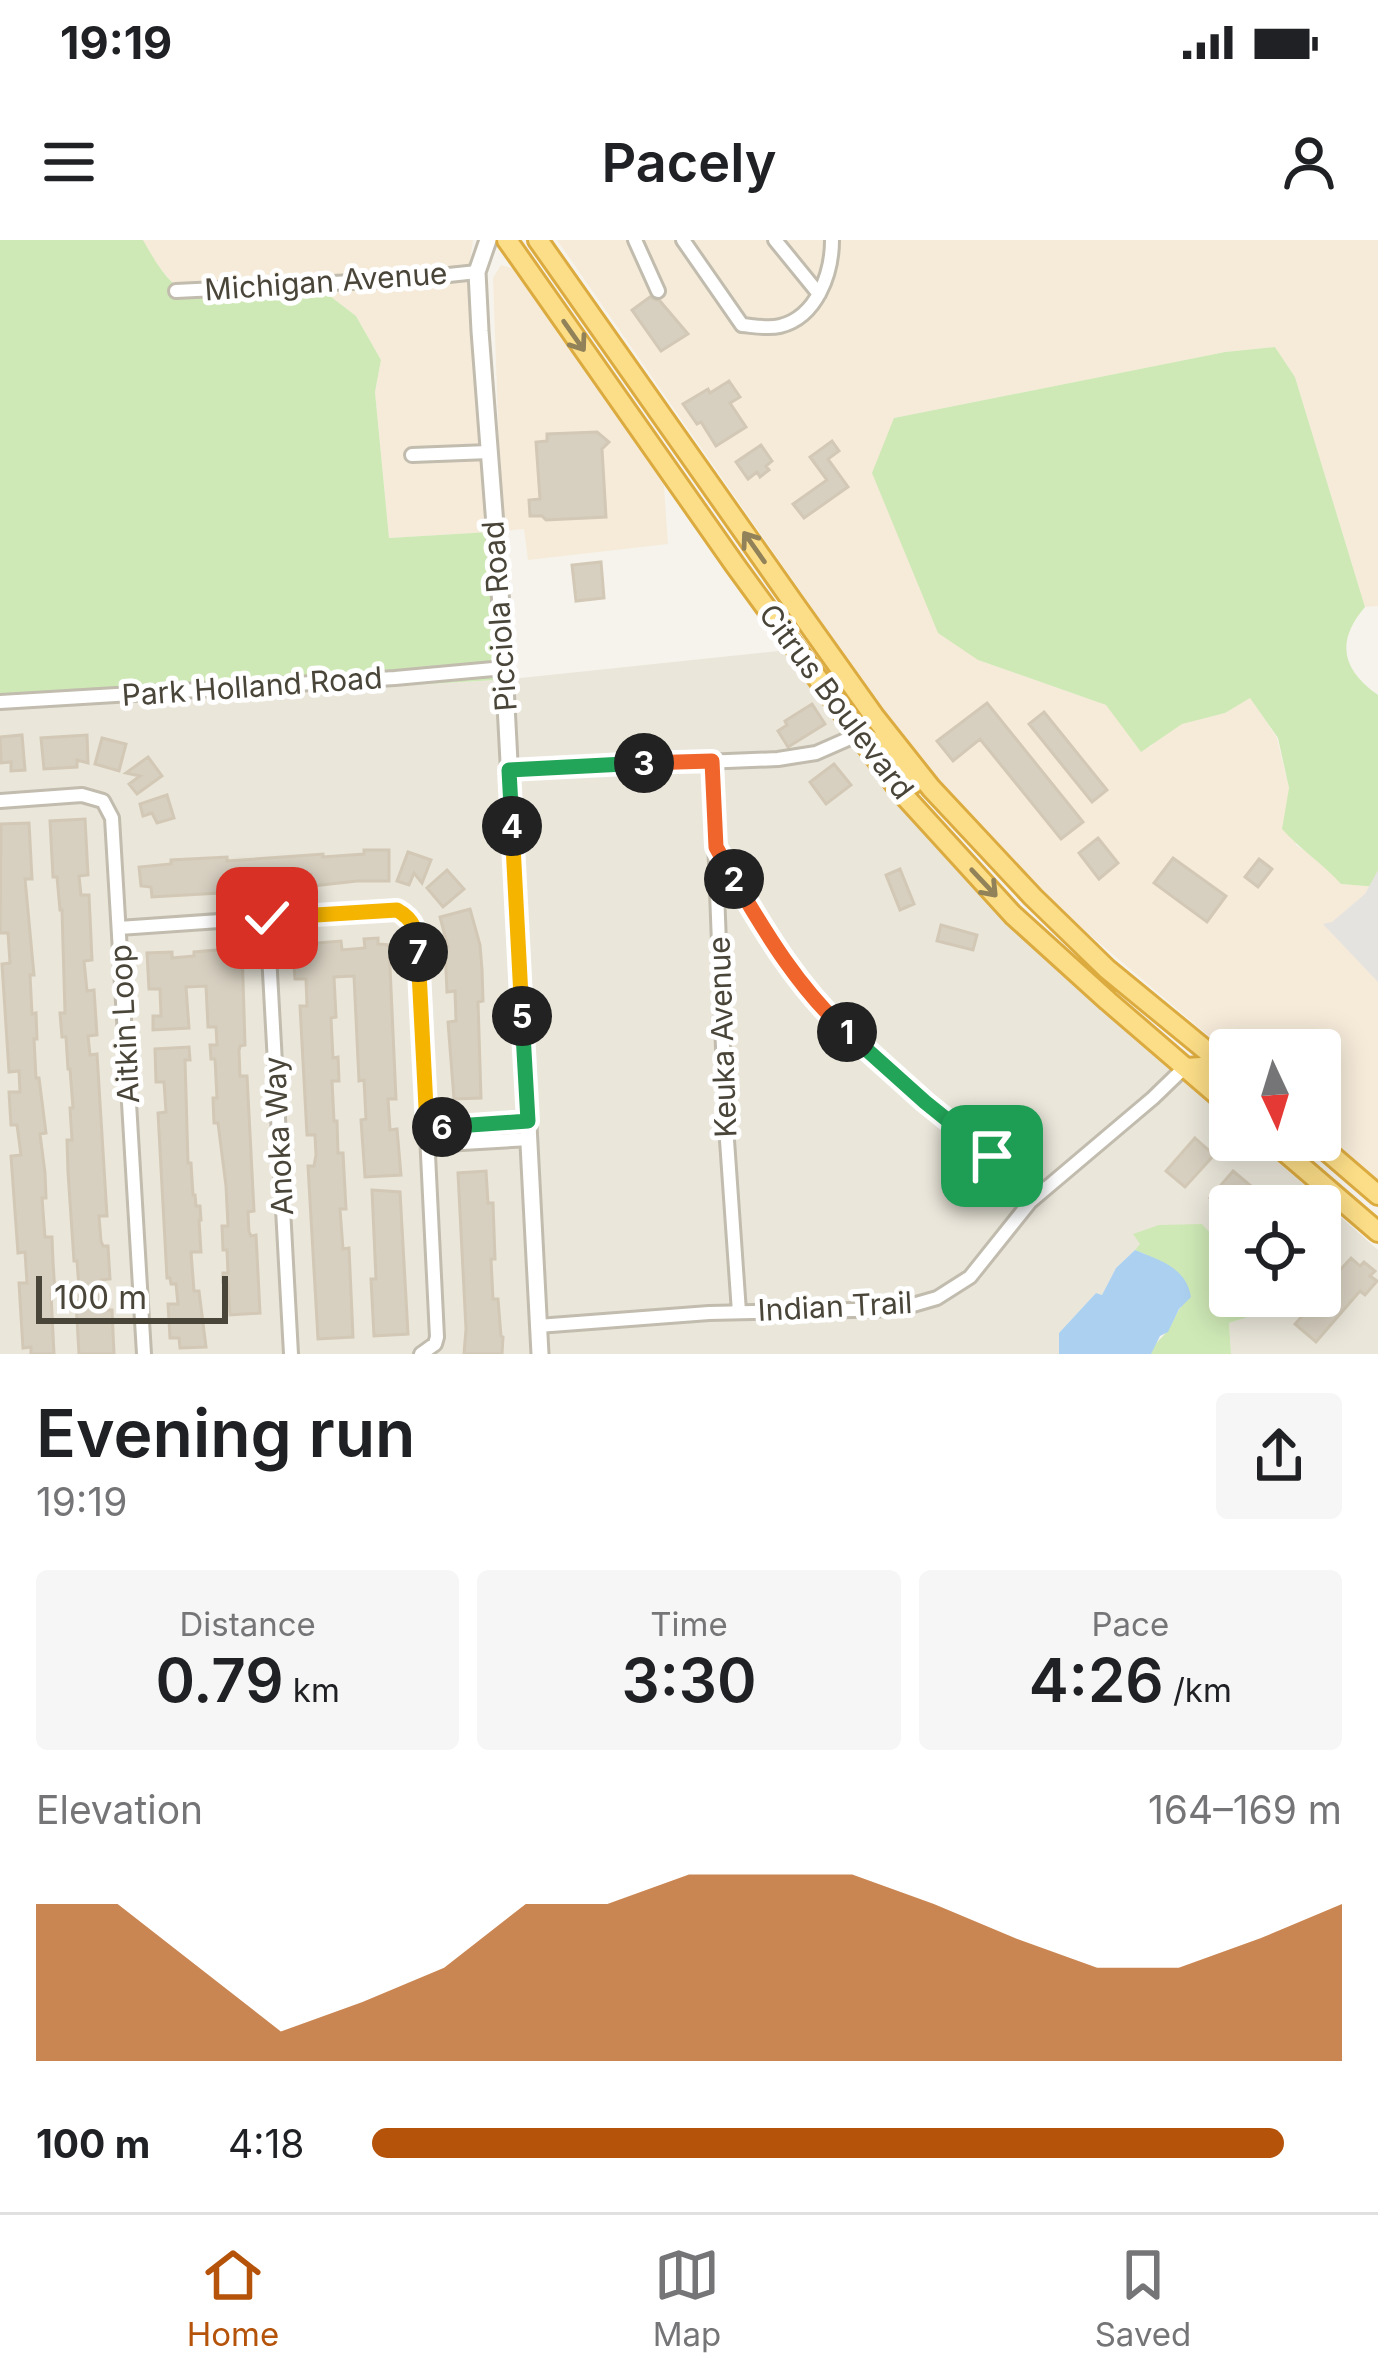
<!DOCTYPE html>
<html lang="en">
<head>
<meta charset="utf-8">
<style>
	:root { --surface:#fff; --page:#f6f6f6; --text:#202124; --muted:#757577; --line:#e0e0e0; --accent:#b45309 }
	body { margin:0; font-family:Inter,sans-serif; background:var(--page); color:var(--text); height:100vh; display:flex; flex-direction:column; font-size:45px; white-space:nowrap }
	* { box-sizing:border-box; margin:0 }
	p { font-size:39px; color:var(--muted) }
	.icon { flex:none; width:66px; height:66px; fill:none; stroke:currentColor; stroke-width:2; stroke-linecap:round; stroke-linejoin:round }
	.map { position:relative; height:1114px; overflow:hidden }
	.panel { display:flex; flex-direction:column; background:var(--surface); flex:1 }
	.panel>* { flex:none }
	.needle { width:78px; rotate:176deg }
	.controls { position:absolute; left:1209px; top:789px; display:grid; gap:24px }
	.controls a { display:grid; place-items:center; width:132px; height:132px; border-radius:12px; background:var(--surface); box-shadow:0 6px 30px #0003; font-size:60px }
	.scale { position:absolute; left:36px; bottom:30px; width:192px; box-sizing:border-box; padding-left:12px; border:6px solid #4a4539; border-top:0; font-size:33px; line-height:42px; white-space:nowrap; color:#4a4539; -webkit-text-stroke:9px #fff; paint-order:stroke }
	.pin { position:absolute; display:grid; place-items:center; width:102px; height:102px; color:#fff; margin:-51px; border-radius:24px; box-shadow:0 6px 18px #0006 }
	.km { position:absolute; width:60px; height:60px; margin:-30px; border-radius:50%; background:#222; color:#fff; font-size:33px; line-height:60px; text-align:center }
	.round { display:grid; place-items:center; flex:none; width:126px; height:126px; border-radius:12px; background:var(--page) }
	.summary { display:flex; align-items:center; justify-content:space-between; height:204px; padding:0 36px }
	h1 { font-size:66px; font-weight:600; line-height:90px }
	.figures { display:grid; grid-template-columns:repeat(3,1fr); gap:18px; height:204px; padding:12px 36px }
	.figures div { display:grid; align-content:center; border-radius:12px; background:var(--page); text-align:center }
	.figures b { font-size:60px; font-weight:600 }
	.figures small { font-size:33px; font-weight:400 }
	.figures p { font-size:33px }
	.chart { height:336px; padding:24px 36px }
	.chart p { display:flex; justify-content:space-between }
	.chart svg { width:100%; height:216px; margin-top:12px; fill:var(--accent); opacity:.7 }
	ul { padding:0 36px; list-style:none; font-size:39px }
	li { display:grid; grid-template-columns:192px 144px 1fr; align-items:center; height:90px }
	li i { height:30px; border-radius:15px; background:var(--accent) }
	.status { display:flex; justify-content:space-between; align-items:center; height:84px; padding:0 60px; background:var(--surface); direction:ltr }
	.status svg { height:33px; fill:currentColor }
	header { display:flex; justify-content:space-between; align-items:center; height:156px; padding:0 36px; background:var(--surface); font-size:54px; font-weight:600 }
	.menu { display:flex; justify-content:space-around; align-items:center; height:168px; border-top:3px solid var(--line); background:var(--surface); font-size:33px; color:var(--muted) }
	.menu a { display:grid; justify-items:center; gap:6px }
	.menu .selected { color:var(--accent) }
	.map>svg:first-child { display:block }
</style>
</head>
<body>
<div class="status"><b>19:19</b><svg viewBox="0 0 49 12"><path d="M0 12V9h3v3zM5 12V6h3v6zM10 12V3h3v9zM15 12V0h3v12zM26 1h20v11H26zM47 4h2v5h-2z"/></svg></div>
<header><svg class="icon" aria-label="menu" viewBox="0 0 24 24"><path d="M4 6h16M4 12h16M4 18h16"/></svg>Pacely<svg class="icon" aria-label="person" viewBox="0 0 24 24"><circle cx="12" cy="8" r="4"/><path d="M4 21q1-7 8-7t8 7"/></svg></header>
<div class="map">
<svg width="1378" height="1114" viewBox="0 0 1378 1114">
	<rect width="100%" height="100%" fill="#f6f3ec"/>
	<path fill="#eae6da" d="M788,410L879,537L986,660L1230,880V900H1253L1378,1010V1114H1231L1229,1083L1251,1076V1056H1320V966H1230V1015L1201,984L1134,995L1141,1004L1116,1028L1102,1055L1096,1053L1059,1093V1114H546L511,439Z
		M498,440L533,1114H0V469Z"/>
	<path fill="#f6ebd9" d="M143,0H473L468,37L489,292L389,298L375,152L381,120L356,76L321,49L228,61L181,52L158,26Z
		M557,0H1378V366L1365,367L1295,137L1275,107L1225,112L894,178L978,420L1106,465L1150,507L1163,495L1182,483L1225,473L1250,457L1277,498L1289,548L1296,605L1320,621L1341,644L1378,647V941L1320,891V810H1230V814L1070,678L944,546L878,463Z
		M501,25L515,29L663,234L668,304L528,320L524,289L502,291L493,38Z"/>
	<path fill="#cfe9b6" d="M0,0H143C153,17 162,35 178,47C207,71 286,55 321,49L356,76L381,120L375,152L389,298L489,292L497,440L0,469Z
		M1275,107L1295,137L1365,367C1336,401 1341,429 1378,455V647L1341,644C1323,624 1300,609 1282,589L1289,548L1278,498L1250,458L1225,473L1182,484L1141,512L1106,465L978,420L938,393L872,233L894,178L1225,112Z
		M1202,984L1230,1015V1056H1251V1076L1229,1083L1231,1114H1151C1156,1099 1164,1098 1170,1087C1174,1079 1177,1072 1183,1064L1145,1014L1135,1010L1140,1004L1133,994L1159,985Z"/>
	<path fill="#e5e3e0" d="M1378,630V742L1323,684L1332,682L1365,654Z"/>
	<path fill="#abd0f0" d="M1135,1010C1159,1020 1186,1027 1191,1057L1179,1069L1168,1092L1160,1096L1151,1114H1059V1093L1096,1053L1102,1055L1116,1028Z"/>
	<path fill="#d7d0c1" stroke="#d2c8b5" stroke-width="3" d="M650,57L660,61L688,94L661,111L632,70Z
		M729,141L740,157L730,163L746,187L716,206L701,182L697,184L683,164L708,149L710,153Z
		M597,192L609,202L602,209L606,277L546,280L542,276H530L529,260L540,259L536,202L547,201V194Z
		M832,201L839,211L828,219L848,247L804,278L793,264L827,240L810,217Z
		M761,205L772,221L766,226L769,230L760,237L757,232L748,239L736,222Z
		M601,322L604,358L576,361L572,325Z
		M987,463L1083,582L1061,599L980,499L953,521L937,501Z
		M812,464L825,484L788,507L778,491L787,485L785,481Z
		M1044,472L1107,550L1092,562L1029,484Z
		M22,495L25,530L11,531V522L1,523L0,497Z
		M87,495L88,523L77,520V527L44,529L41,498Z
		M102,498L126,504L119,531L95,524Z
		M148,517L162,536L137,554L129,544L140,536L126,533Z
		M834,524L851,545L826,564L810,542Z
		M167,555L174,578L157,583L152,573L143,576L140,564Z
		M85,579L88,635L79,636L81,655H89L92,720L84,721L87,751L94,750L97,795L88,796L90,815L97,814L107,976H99L101,1001L103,1006H108L110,1039L101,1040L103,1070H112L114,1114H79L76,1061H80L77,1021H74L68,932L67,900H72L70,868H73L70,829H68L66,797H62L60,773H65L62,670H60L57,637H53L50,581Z
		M29,583L32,639H25L34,735H30L32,774L36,773L37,799H34L36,838H39L46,893L40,894L45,933L46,958H42L45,997H52L53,1022L55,1053L51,1054L54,1114H31V1107L23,1108L19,1043H27L25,1012L18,1013L11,916L21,915L17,885H11L9,852H20L19,831L9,832L2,724L10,723L8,693H0L1,584Z
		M1098,598L1118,623L1099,639L1079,613Z
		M364,610H389V641H357L312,646L311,634L292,636V639L281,640L282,649L248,651L247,642L218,644L219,653L152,657L151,647L141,646L139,627L171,624V620L227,617V621L323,614V617L364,614Z
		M408,612L431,620L422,643L414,633L409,645L397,641Z
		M1173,618L1226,656L1207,682L1154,643Z
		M1259,619L1272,629L1258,647L1245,637Z
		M900,629L914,664L900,670L886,635Z
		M447,630L464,649L443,667L427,648Z
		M470,669L480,705L482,730L483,761L478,762L481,858L454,859L448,782L456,781L455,751L447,752L445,707H448L440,677Z
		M941,685L977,695L973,710L937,701Z
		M378,698V704L389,705L396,859H388L390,890L397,889L401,935L365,937L361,880L366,879L364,840L359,841L354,736L334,737L336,777L331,778L333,818L338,817L339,841H332L334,881H337L338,913H343L346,969H340L343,1009L349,1008L353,1097L318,1099L308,926H314L316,915L315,895H307L300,766H307L306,739H295L293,711L306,710V704L341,701L342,710L365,708L364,699Z
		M242,708L245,805L240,806L239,811L240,836H247L254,971L248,972L249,992L251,996L256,995L260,1073L230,1075L228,1042H223V1033H228L227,1010H223L222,986H228L226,946L218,883H214L213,858H217L215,819H211L210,805H217L216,787H208L206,746L186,747L189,788L153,790V776H161L160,749H149L147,713L172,712V718L194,716V712Z
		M189,807L190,820H185L188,923H191L193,955H195L196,966H200L201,980H199L201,1012H191L194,1051H199L206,1107L180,1108L179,1098H170L168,1064H178L176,1044H171L170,1038H167L158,873L166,872L164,842H156L155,809Z
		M1195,898L1214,915L1185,947L1166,931Z
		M486,931L488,963H493L495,1019H491L493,1059H498L501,1096L503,1097L502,1114H464L466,1089L458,933Z
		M1233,931L1258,952L1278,966H1230V974L1210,958Z
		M372,950L400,952L408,1094L374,1096L371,1039H376Z
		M1320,999L1341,1029L1351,1018L1360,1026L1364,1022L1375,1031L1370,1036L1377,1041L1365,1055L1360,1051L1316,1102L1295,1084L1320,1056Z"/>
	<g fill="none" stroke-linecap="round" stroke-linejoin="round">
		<defs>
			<path id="minor" d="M635,0L658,51
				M683,0L742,85C754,86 768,89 780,86C817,77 832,33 832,0
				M775,0L819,54
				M176,51L411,39L477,32
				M412,215L489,212
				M0,462L395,438L504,428
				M712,521L726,886L739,1072
				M510,530L778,519L816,513L857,495
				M0,561L82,555L103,561L112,578L144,1114
				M719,613C738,645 755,679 776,709C840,802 950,888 1044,950
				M267,678L291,1114
				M119,688L390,669C404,670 412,679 417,692L437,1097L435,1104L421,1114
				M427,887L528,881
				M428,905L529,899
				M538,1086L709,1073L899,1069L937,1058L970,1037L1030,962L1153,858L1184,828"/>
			<path id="tertiary" d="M488,0L477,32L480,91L500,350L540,1114"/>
			<path id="trunk" d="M507,0L735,325L899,550L1013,675L1108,761L1230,866
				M538,0L795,365L874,476L931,548L1033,657L1107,729L1230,830
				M864,497L880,505L914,543
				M1187,828L1201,827L1230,846
				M1271,900L1378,992
				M1314,900L1378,955"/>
		</defs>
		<use href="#minor" stroke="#c1bcae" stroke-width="18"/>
		<use href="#tertiary" stroke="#c1bcae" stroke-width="21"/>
		<use href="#trunk" stroke="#dcab40" stroke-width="24"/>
		<use href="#minor" stroke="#fff" stroke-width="12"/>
		<use href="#tertiary" stroke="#fff" stroke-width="15"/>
		<use href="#trunk" stroke="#fcde88" stroke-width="18"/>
	</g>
	<defs><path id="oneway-shaft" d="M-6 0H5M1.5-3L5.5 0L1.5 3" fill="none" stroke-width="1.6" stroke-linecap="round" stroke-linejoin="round" transform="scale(3)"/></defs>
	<g stroke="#918259">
		<use href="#oneway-shaft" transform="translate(574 96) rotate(55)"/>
		<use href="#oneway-shaft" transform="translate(754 307) rotate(-125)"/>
		<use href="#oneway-shaft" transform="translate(984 643) rotate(47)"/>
	</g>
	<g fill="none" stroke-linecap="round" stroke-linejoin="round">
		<defs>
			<path id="split-1" d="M847,792L925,862L992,916"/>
			<path id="split-2" d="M734,639C766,694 800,750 847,792"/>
			<path id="split-3" d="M644,523L712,521L716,607L734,639"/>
			<path id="split-4" d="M512,586L509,530L644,523"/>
			<path id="split-5" d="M512,586L522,776"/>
			<path id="split-6" d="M442,887L528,881L522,776"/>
			<path id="split-7" d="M418,712L427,887H442"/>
			<path id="split-8" d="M267,678L397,670C415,680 417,692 418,712"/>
		</defs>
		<use href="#split-1" stroke="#fff" stroke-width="24"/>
		<use href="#split-2" stroke="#fff" stroke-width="24"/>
		<use href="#split-3" stroke="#fff" stroke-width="24"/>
		<use href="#split-4" stroke="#fff" stroke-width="24"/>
		<use href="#split-5" stroke="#fff" stroke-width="24"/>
		<use href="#split-6" stroke="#fff" stroke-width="24"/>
		<use href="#split-7" stroke="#fff" stroke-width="24"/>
		<use href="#split-8" stroke="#fff" stroke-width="24"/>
		<use href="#split-1" stroke="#22a559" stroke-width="15"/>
		<use href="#split-2" stroke="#f0652b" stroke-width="15"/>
		<use href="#split-3" stroke="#f0652b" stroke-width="15"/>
		<use href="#split-4" stroke="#22a559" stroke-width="15"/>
		<use href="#split-5" stroke="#f5b400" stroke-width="15"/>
		<use href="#split-6" stroke="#22a559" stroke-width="15"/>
		<use href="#split-7" stroke="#f5b400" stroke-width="15"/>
		<use href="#split-8" stroke="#f5b400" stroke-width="15"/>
	</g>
	<g text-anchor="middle" stroke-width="10" stroke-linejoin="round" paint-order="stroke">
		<g font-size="30" fill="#4a4539" stroke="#fff">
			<text transform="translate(326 42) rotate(-4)" y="10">Michigan Avenue</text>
			<text transform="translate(500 376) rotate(-94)" y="10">Picciola Road</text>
			<text transform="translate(252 447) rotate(-4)" y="10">Park Holland Road</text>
			<text transform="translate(836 462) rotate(53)" y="10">Citrus Boulevard</text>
			<text transform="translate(125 784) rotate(-93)" y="10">Aitkin Loop</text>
			<text transform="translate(723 797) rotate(-92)" y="10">Keuka Avenue</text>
			<text transform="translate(279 896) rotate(-93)" y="10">Anoka Way</text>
			<text transform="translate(835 1067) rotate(-3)" y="10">Indian Trail</text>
		</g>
	</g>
</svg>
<div class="controls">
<a><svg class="needle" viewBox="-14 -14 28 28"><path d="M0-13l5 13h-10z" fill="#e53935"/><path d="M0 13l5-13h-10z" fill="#757577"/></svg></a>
<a><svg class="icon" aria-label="locate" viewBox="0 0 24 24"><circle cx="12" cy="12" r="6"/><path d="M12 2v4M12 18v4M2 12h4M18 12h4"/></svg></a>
</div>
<div class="scale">100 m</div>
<div class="pin" style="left:992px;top:916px;background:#1e9e55"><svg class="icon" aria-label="arrive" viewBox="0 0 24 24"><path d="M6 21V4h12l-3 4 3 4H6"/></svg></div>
<div class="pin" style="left:267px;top:678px;background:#d93025"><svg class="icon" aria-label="check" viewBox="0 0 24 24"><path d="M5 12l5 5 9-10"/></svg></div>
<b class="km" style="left:847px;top:792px">1</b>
<b class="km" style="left:734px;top:639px">2</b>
<b class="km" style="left:644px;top:523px">3</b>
<b class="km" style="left:512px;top:586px">4</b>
<b class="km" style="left:522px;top:776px">5</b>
<b class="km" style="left:442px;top:887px">6</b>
<b class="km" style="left:418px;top:712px">7</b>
</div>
<section class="panel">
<div class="summary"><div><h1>Evening run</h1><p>19:19</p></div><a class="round"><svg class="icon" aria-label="share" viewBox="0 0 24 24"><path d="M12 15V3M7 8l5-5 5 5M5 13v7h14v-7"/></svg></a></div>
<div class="figures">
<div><p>Distance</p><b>0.79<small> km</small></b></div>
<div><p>Time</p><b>3:30</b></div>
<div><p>Pace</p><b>4:26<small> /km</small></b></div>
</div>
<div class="chart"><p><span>Elevation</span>164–169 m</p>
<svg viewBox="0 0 160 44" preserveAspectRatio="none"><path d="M0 44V12L10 12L20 25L30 38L40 32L50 25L60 12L70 12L80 6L90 6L100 6L110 12L120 19L130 25L140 25L150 19L160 12V44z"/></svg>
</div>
<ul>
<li><b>100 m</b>4:18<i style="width:94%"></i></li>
</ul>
</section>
<nav class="menu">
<a class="selected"><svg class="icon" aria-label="home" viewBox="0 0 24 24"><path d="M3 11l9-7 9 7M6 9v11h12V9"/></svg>Home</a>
<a><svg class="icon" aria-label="map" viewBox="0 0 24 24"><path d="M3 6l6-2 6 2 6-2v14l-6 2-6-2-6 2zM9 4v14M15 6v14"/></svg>Map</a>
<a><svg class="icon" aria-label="saved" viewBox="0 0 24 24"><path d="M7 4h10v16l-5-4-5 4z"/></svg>Saved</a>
</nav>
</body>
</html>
